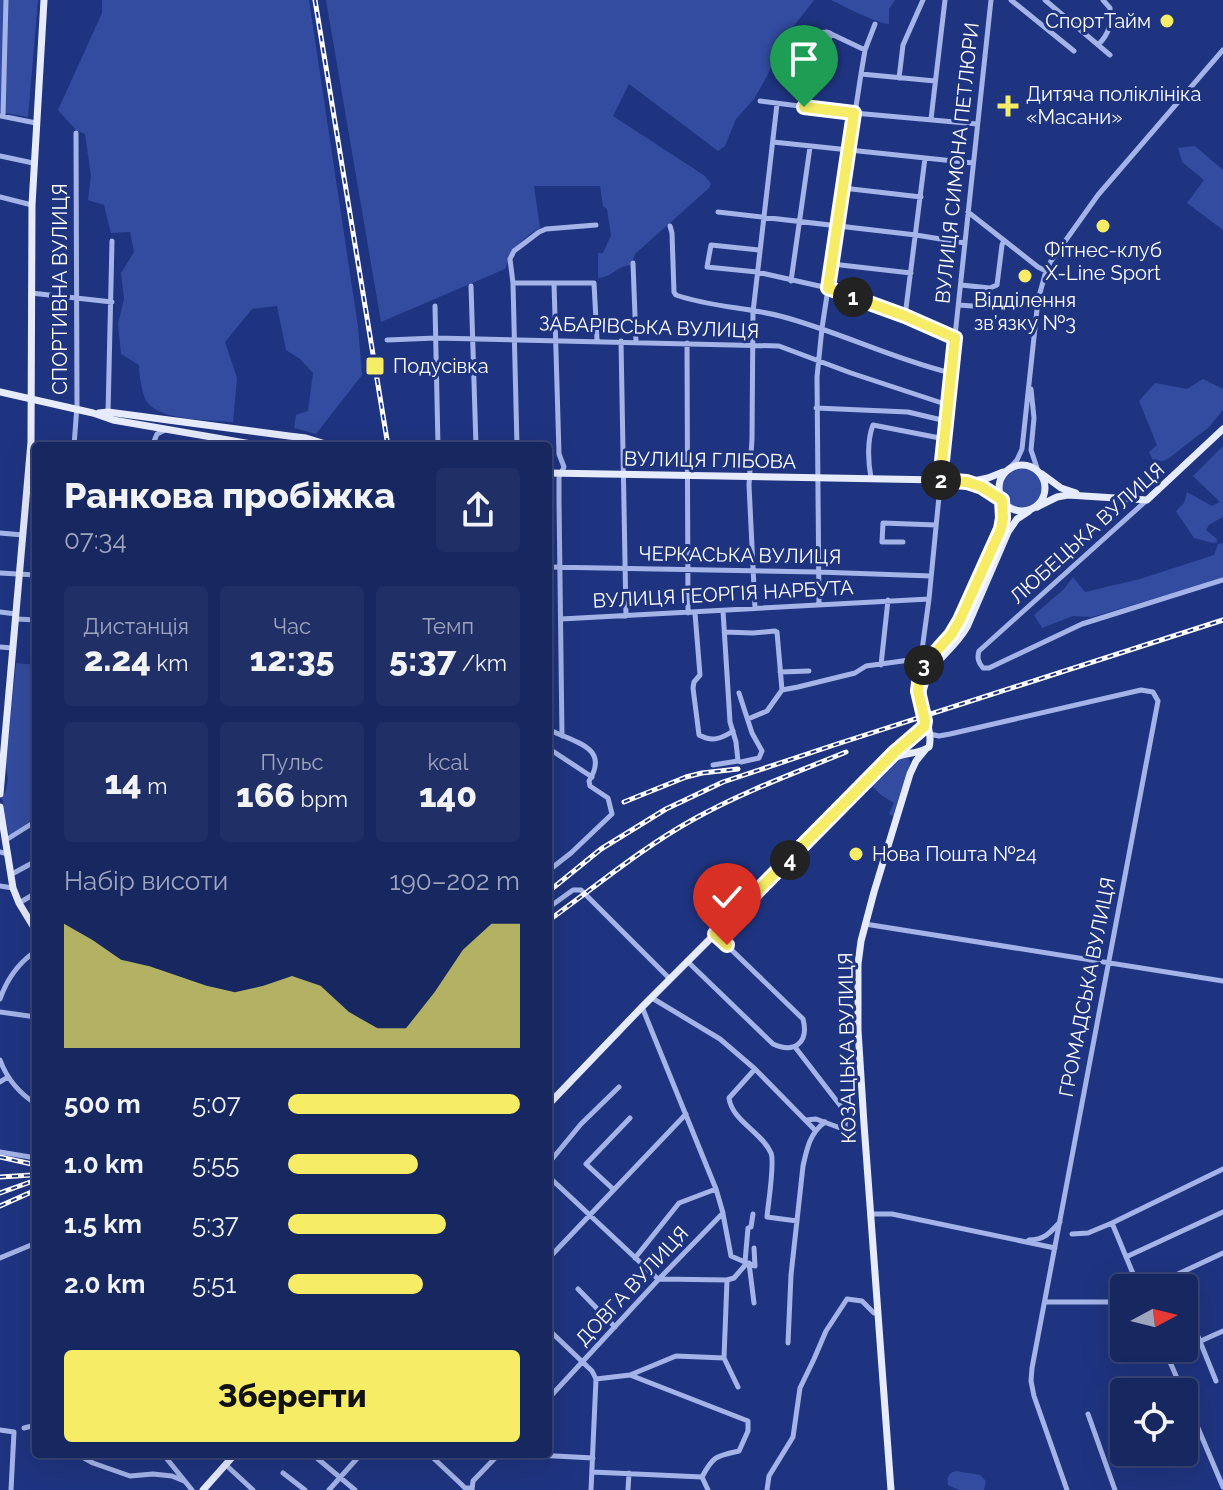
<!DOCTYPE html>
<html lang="uk">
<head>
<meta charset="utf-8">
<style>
	:root { --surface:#172760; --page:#202f66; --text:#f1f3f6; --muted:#9ea5bd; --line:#364475; --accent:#f6ec65 }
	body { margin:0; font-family:Raleway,sans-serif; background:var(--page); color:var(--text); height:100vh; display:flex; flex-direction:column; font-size:30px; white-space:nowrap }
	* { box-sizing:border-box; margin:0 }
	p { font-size:26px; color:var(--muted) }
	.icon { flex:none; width:44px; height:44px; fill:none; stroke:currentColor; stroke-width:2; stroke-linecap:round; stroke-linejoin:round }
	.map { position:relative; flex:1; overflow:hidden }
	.details { position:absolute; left:32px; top:442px; width:520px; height:1016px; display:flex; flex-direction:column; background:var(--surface); border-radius:8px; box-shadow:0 8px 32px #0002,0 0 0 2px var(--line) }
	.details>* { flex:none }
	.needle { width:52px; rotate:83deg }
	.controls { position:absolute; left:1110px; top:1274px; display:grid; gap:16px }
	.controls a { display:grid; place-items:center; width:88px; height:88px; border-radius:8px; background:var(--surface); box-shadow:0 8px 32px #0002,0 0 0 2px var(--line); font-size:40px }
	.pin { position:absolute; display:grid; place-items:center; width:68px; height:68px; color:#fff; margin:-82px -34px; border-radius:50% 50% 50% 0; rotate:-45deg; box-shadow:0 0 8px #0007 }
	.pin .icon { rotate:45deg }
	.km { position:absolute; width:40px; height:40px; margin:-20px; border-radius:50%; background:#222; color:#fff; font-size:22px; line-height:40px; text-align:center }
	.round { display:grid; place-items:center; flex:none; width:84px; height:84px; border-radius:8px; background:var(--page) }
	.headline { display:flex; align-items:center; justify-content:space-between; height:136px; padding:0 32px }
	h1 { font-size:36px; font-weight:800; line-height:60px }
	.metrics { display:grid; grid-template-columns:repeat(3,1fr); gap:12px; height:136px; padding:8px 32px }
	.metrics div { display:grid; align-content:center; border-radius:8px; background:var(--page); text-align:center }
	.metrics b { font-size:34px; font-weight:800 }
	.metrics small { font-size:22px; font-weight:400 }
	.metrics p { font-size:22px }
	.chart { height:224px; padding:16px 32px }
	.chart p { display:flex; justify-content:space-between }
	.chart svg { width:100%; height:144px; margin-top:8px; fill:var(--accent); opacity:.7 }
	.action { display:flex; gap:16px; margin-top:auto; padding:16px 32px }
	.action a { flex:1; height:92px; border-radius:8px; background:var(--accent); color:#111; font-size:32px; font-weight:800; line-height:92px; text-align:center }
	ul { padding:0 32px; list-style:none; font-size:26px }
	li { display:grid; grid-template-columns:128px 96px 1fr; align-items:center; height:60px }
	li i { height:20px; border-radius:10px; background:var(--accent) }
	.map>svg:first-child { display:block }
</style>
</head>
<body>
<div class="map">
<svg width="1223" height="1490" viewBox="0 0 1223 1490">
	<rect width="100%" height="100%" fill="#1f3480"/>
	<path fill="#334c9f" d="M0,0H38L28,117L0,112Z
		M102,0H309L358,327L362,375L316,434L294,428L296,415L308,411L313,373L300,359L286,350L277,306L252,309L225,342L237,378L233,422C211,420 161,421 147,402C142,395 139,374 139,365L121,354L118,324L124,299L121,273L134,252L130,232L111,233L104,205L88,200L91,176L85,134L76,130L58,110L102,13Z
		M326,0H814L783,40L767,76L754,99L736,119L725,146L718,151L629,84L613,116L705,176L711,184L708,189L635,254L631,265C616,266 613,277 598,278V253H603L611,235L607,209L603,206L600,186H534L540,228C519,240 514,248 505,269L381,322Z
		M831,0H895L889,9V24C875,23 846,7 831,0Z
		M1195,146L1223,170V230L1187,203L1204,180L1182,162L1178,148Z
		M1203,379L1223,389V410L1209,427L1168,459L1162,461L1153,460L1149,452L1157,445L1139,401L1155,383L1187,389Z
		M1223,446V517L1209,525L1206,530L1217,539V542L1213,543L1194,538L1176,511L1184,503L1187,492L1212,506L1220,502L1193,476Z
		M1001 488a21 21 0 1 1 42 0a21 21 0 1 1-42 0Z
		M1223,543V578L1092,617L1073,616L1042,628L1034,615L1064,589L1073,577L1085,592L1140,579L1214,555L1218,544Z
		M16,663L36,665V817L9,836L2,798L6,790L8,779L6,765Z
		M903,756L909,759L910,764L895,815L892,816L889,813L894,803L881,795L872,786L892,761Z
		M956,1471L980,1475L986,1481L984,1490H959L948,1485C947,1478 948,1473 956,1471Z"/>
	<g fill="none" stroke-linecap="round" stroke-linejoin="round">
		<path stroke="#a4b4e8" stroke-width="5" d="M1011,0L1074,51
			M1045,0L1110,55
			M1098,45C1110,33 1111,24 1110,8L1103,0
			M861,74L935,81
			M808,77L823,78L830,33
			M899,78L903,45L923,0
			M760,101L854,113L977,124
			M804,107L808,77L796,75L792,72L816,33L827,32L865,50
			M1,116L36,123
			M3,116L6,0
			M931,119L945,0
			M773,142L973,163
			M0,156L33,163
			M843,188L921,197
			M0,197L32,205
			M718,212L916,235L965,243
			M968,212L1038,267L1046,271
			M670,226L672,233L674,292L676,295C710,307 745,307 780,316C838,331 892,359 951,373
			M759,250L711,245L707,267L757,272L828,288L905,316L955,338
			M633,263L636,342
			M832,264L911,273
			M791,281L810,147
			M513,283H594L597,340
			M554,283L559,454L564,467L559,477V500L562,736
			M961,285L990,288L997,285L1002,245L1004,240
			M471,286L476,446
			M31,293L112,302
			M959,305L986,307
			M435,306L438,446
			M905,316L925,158
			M387,340L436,338L779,346L851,373L948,405
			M621,341L626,616
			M687,343L688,613
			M1031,389L1034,418L1031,450L1038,471
			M816,408L908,412L946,421
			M108,414L112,241
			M74,446L77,406L76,133
			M152,446L157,434L165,430
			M517,446L513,283L510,259L514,251L539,232L546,229L596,225
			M1008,470L1017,460L1022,449L1038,300L1046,271L1051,261L1098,195L1223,50
			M871,478C868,462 867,440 873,425L945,439
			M1147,500L979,651C977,658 978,662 983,668H989L1082,624L1223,580
			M0,533L23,535
			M903,542H882L883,523L936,525
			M548,567L818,572L931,576
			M0,573L36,575
			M819,604L817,377L822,328L861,74L865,50L875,24
			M755,608L749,485L752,439L753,312L777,104
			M0,612L16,614
			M695,613L700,675L694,682L693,688L699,735C712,742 721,739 733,731
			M17,619L36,620
			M561,619L929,599
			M724,632L753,633L775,631L777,632L782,690L767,711L748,719
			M0,647L12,648
			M881,665L888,600
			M780,672L809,671
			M782,690L798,687L855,673L866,666L917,659L922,650L929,599L951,373L991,0
			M548,729C572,742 611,746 589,781L590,786L608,798L612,814L571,853L548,871
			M925,733L939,736L950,734L1141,690L1153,692L1158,701L1032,1368L1031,1381L1034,1396L1067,1490
			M548,748L592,777
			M738,761L741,762L759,758L762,751L752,733L739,693
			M713,765L738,761L736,742L730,722L723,611
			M6,840L36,821
			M0,852L8,854
			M12,874L36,861
			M0,886L13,888
			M19,903L36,893
			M548,908L573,890H581L670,979
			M865,924L1223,981
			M687,961L773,1044C795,1054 809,1042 803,1019L715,934
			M652,998L720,1039L755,1069L815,1130
			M0,999C7,979 18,963 36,951
			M0,1012L36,1017
			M795,1047L846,1113L845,1127L843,1129L816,1119L806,1120
			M0,1060C7,1079 19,1093 36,1104
			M755,1069L729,1098C732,1121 762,1132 771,1153C775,1163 768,1204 767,1217L797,1221
			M0,1082L8,1077
			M0,1152L36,1158
			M548,1164L581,1124L619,1087
			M548,1176L658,1279
			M613,1189L586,1164L630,1118
			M723,1214L731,1256L747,1263L734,1278L727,1280
			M870,1214H892L1055,1248
			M1112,1223L1139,1288
			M1072,1234L1088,1233L1112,1223L1223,1169
			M1029,1240C1044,1240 1050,1233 1060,1222
			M1126,1257L1223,1212
			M0,1258L36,1243
			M635,1258L679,1203L716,1189
			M548,1259L686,1114
			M745,1262L748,1228L751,1227L753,1214
			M748,1263L755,1266L754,1248
			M749,1263L754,1303
			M1174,1276L1179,1288
			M660,1279L727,1280
			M727,1280L724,1358L738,1387
			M1148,1288L1223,1253
			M578,1289L615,1327
			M1045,1302H1124
			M1184,1302L1216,1381
			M548,1329L592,1371L596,1379L591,1490
			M788,1343L791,1275L803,1166C807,1148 810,1133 825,1122
			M1164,1348L1183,1392
			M1167,1356L1223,1331
			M630,1375L748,1421V1431L739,1451C716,1456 713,1456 702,1477
			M596,1379L630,1375L676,1356L724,1358
			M1184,1395L1223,1487
			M548,1399L658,1280L723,1213L716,1189L642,1007
			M1088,1414L1115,1490
			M24,1428L36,1425
			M0,1430L14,1432L11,1490
			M77,1454L93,1463L130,1476L153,1474L172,1476L184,1481
			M163,1454L192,1490
			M312,1454L355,1490
			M429,1454L461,1484L465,1488H472
			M517,1454L593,1458
			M226,1465L253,1490
			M592,1472L702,1477L708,1490
			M283,1473L305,1490
			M329,1490L361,1454
			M472,1490L473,1481L499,1454
			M628,1490L629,1473
			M767,1490L769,1476L793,1437L800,1388L814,1359L826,1331L847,1299L862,1301L874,1313H878"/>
		<path stroke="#e7ebfe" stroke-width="7" d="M0,392L93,413L113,420L263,446
			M99,413L108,412L289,436L306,438L332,446
			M999 488a23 23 0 1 1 46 0a23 23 0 1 1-46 0Z
			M548,473L940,480L967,482L982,487L1002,500
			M1042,474L1061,488L1076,493
			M969,482L988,478L1003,472
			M1037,507L1057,497L1068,495L1147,500L1223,429
			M922,698C927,661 950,656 967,627L1008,532L1017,519L1029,511
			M893,755C903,744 920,736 925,722
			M0,794L31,442L32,205L44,0
			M0,807L13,888L19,903L36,931
			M548,1105L642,1007L889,760C901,752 918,755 929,747C935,726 913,703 920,674C925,655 946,642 957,625C975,595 987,561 1001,529L1003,518V501
			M203,1490L235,1454
			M891,1490L864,1124L858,1030V964L861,941L874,892L910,774L916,761L925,750"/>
		<defs>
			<path id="rail" d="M315,0L388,446
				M624,802L686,777L702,773L738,769
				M548,892L601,849L666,809L723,782L834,745L1223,620
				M548,921C595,887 643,847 694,819C742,792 795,773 846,752
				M0,1157L36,1165
				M0,1177L32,1175
				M0,1193L36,1180
				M0,1206L36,1190"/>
		</defs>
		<use href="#rail" stroke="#fff" stroke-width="5"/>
		<use href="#rail" stroke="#1f3480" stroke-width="2" stroke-dasharray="6" stroke-linecap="butt"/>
	</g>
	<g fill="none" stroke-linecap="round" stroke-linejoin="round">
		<defs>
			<path id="route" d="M727,945L715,934L895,752L924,727L925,721L918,691L920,675L924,665L951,635L960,620L1001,529L1003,518L1002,500L982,487L967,482L940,480L955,338L905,316L828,288L854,113L804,107"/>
		</defs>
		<use href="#route" stroke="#fff" stroke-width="16"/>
		<use href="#route" stroke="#f6ec65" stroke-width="10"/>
	</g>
	<g fill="#f6ec65" stroke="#1f3480" stroke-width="3">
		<circle cx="1167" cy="21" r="8"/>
		<path d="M1004 94h8v8h8v8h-8v8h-8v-8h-8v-8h8z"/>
		<circle cx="1103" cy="226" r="8"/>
		<circle cx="1025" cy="276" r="8"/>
		<rect x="365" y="356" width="20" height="20" rx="4"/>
		<circle cx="856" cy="854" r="8"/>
	</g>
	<g text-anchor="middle" stroke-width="6" stroke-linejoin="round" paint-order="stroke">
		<g font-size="20" fill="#fff" stroke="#1f3480" text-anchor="start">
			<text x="1151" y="28" text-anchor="end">СпортТайм</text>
			<text x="1026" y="101">Дитяча поліклініка<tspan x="1026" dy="23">«Масани»</tspan></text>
			<text x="1103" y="257" text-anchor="middle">Фітнес-клуб<tspan x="1103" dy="23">X-Line Sport</tspan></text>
			<text x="1025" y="307" text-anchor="middle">Відділення<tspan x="1025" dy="23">зв’язку №3</tspan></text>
			<text x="393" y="373">Подусівка</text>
			<text x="872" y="861">Нова Пошта №24</text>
		</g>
		<g font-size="20" fill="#fff" stroke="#1f3480">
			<text transform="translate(957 163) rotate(-84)" y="7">ВУЛИЦЯ СИМОНА ПЕТЛЮРИ</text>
			<text transform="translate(60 289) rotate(-90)" y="7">СПОРТИВНА ВУЛИЦЯ</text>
			<text transform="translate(649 327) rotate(2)" y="7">ЗАБАРІВСЬКА ВУЛИЦЯ</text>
			<text transform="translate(710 460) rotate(1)" y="7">ВУЛИЦЯ ГЛІБОВА</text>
			<text transform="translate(1087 533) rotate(-42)" y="7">ЛЮБЕЦЬКА ВУЛИЦЯ</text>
			<text transform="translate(740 555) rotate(1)" y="7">ЧЕРКАСЬКА ВУЛИЦЯ</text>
			<text transform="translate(723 594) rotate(-3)" y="7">ВУЛИЦЯ ГЕОРГІЯ НАРБУТА</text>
			<text transform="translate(1087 987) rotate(-79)" y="7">ГРОМАДСЬКА ВУЛИЦЯ</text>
			<text transform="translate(847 1048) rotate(-91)" y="7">КОЗАЦЬКА ВУЛИЦЯ</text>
			<text transform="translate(632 1286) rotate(-47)" y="7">ДОВГА ВУЛИЦЯ</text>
		</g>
	</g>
</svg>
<div class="controls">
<a><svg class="needle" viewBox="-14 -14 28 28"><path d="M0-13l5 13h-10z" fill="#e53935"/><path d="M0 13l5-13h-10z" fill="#9ea5bd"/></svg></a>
<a><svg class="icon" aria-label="locate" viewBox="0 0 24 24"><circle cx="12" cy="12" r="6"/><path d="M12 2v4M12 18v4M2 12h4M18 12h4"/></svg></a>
</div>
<div class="pin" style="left:804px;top:107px;background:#1e9e55"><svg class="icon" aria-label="arrive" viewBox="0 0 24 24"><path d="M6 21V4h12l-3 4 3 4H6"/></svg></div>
<div class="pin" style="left:727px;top:945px;background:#d93025"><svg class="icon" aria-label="check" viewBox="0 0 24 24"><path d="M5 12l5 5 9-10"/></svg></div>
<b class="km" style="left:853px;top:297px">1</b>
<b class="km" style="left:941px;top:480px">2</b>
<b class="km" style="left:924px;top:665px">3</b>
<b class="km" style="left:790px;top:860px">4</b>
<section class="details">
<div class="headline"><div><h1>Ранкова пробіжка</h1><p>07:34</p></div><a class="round"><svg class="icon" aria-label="share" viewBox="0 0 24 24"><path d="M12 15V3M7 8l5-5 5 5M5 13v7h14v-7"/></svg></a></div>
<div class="metrics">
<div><p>Дистанція</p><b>2.24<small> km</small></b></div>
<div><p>Час</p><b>12:35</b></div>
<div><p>Темп</p><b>5:37<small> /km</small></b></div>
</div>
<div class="metrics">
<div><b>14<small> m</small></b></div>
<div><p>Пульс</p><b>166<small> bpm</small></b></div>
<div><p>kcal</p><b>140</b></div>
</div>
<div class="chart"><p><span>Набір висоти</span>190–202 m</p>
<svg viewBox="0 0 160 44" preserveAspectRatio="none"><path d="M0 44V6L10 11L20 17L30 19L40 22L50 25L60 27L70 25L80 22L90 25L100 33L110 38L120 38L130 27L140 14L150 6L160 6V44z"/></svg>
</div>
<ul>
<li><b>500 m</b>5:07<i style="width:100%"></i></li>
<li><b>1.0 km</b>5:55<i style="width:56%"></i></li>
<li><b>1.5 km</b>5:37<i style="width:68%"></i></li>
<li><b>2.0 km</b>5:51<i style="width:58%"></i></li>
</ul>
<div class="action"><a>Зберегти</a></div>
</section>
</div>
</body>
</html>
